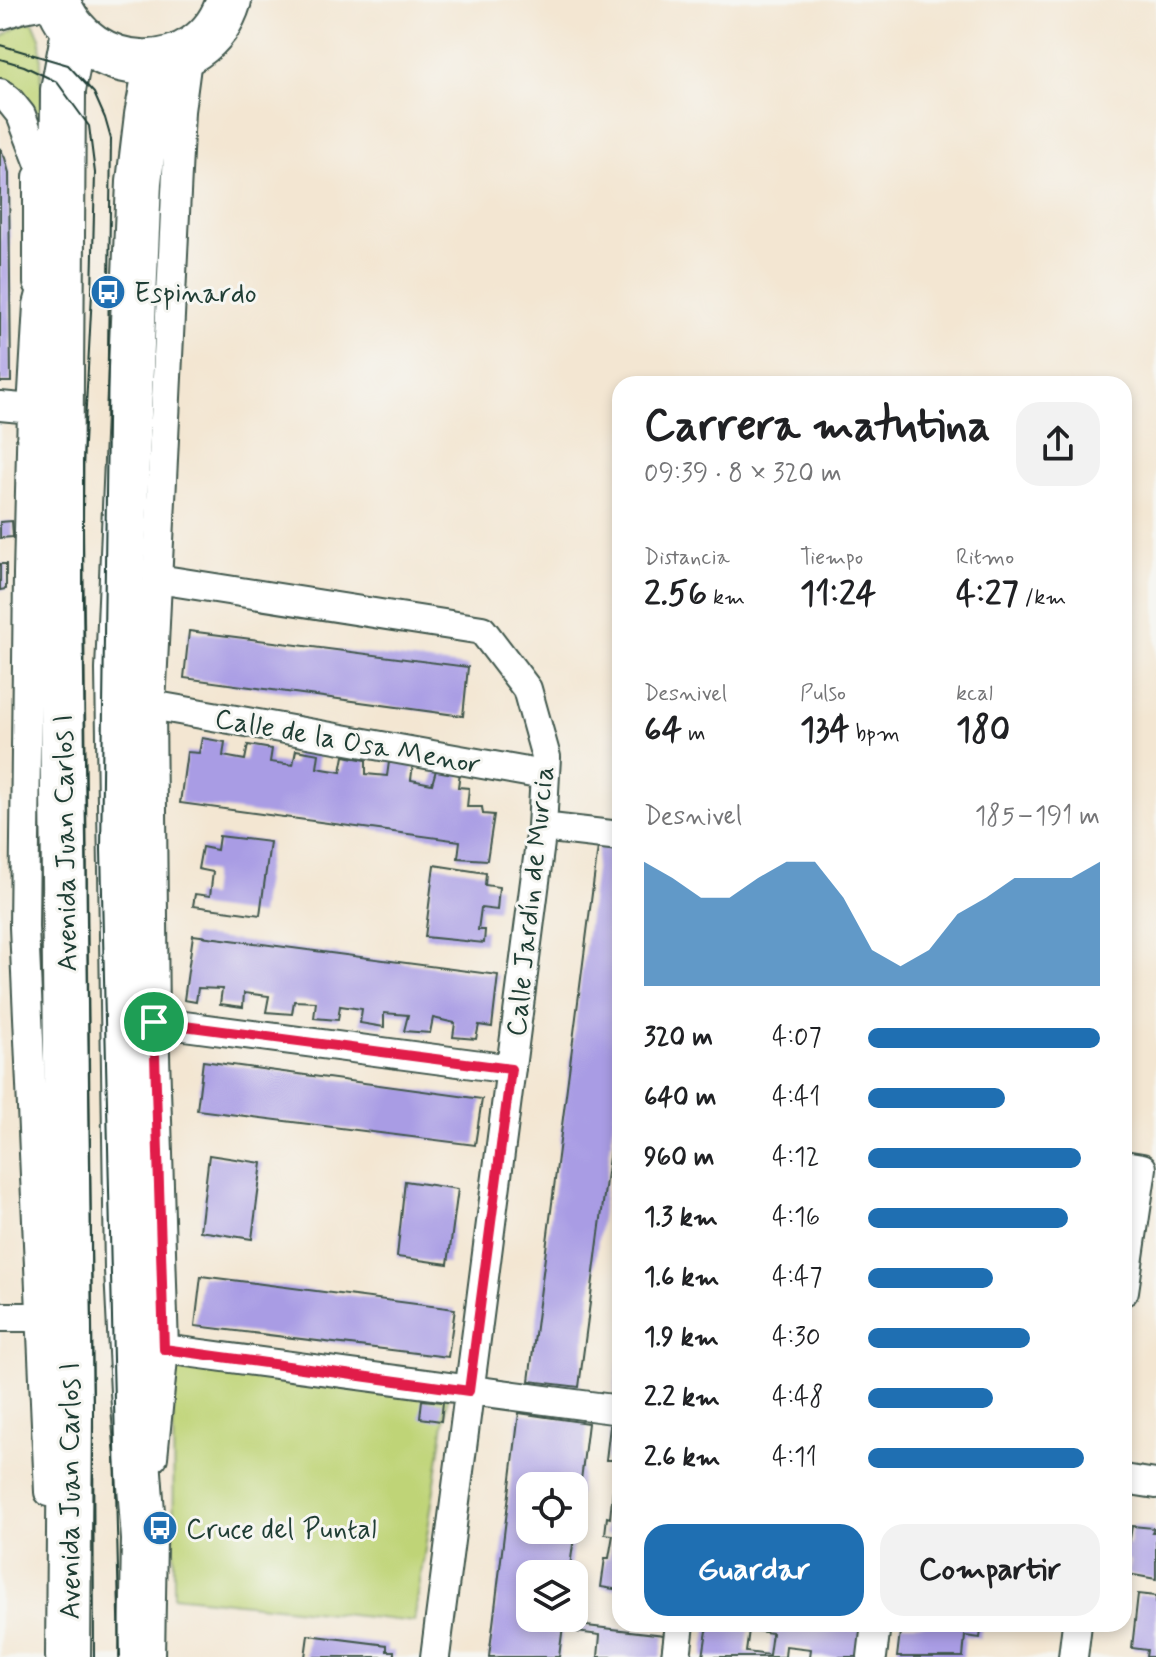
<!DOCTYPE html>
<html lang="es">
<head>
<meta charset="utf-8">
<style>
	:root { --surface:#fff; --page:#f2f2f2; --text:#202124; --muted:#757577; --accent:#1f6fb2 }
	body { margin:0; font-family:Mynerve,sans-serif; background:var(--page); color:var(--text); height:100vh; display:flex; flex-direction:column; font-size:30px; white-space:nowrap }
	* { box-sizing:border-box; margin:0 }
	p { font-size:26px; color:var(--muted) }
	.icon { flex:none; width:44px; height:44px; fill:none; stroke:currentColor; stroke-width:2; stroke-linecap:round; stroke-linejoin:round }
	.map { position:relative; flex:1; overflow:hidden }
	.sheet { position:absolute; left:612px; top:376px; width:520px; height:1256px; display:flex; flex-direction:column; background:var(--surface); border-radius:24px; box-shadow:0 4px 12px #0003 }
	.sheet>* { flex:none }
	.tools { position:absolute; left:516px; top:1472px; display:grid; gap:16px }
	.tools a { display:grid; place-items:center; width:72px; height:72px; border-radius:16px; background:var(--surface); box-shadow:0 4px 12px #0003; font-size:40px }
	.pin { position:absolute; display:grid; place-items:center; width:68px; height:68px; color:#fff; margin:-34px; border:4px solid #fff; border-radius:50%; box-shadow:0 2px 8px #0007 }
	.round { display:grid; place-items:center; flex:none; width:84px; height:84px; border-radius:24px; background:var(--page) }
	.overview { display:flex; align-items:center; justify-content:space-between; height:136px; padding:0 32px }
	h1 { font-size:44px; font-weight:700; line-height:60px }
	.stats { display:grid; grid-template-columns:repeat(3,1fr); gap:12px; height:136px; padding:8px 32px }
	.stats div { display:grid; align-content:center }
	.stats b { font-size:34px; font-weight:700 }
	.stats small { font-size:22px; font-weight:400 }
	.stats p { font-size:22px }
	.chart { height:224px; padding:16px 32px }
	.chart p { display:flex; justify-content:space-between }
	.chart svg { width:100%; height:144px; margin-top:8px; fill:var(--accent); opacity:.7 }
	.cta { display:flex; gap:16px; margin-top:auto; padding:16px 32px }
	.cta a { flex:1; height:92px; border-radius:24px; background:var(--accent); color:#fff; font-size:32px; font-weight:700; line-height:92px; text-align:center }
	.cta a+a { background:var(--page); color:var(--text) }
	ul { padding:0 32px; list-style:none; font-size:26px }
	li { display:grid; grid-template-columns:128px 96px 1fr; align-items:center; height:60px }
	li i { height:20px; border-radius:10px; background:var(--accent) }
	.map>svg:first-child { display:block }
</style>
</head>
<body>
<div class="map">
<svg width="1156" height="1657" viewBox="0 0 1156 1657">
	<rect width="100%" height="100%" fill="#f6f6f2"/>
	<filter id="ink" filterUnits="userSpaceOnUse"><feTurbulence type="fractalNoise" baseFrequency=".0125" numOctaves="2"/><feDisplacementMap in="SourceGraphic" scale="16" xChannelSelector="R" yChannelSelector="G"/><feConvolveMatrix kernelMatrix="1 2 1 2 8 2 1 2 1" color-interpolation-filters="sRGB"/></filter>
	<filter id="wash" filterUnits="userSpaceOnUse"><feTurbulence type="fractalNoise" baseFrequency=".006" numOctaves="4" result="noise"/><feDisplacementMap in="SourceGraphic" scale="32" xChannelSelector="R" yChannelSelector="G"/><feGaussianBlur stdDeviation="1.8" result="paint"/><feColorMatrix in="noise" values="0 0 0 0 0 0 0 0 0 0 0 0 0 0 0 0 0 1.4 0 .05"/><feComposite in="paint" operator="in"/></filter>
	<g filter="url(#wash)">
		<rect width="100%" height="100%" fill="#f3e6d2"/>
		<path fill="#bfd477" stroke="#6f8856" stroke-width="2" d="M33,22L40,38L43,119L24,94L0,77V39L22,23Z
			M173,1355L448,1396L414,1622L174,1596Z"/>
		<g id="blocks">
			<path fill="#a99ce4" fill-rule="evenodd" d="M0,148L5,158L9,173L11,382H0Z
				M12,521L13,537L0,538V522Z
				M0,564H6V589L0,590Z
				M189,631L468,667L463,716L184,678Z
				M202,738L225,742L223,756L245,760L248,745L272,749L270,762L293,765L296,750L319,754L317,768L341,772L344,756L366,760V774L387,776L389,762L413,764L411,780L432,784L436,770L460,772L458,787L469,788L467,807H482L483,814L494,815L487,860L458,858L460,841L180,803L187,752L199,753Z
				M219,836L270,842L260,915L193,906L195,894L210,896L213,872L198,869L202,847L217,850Z
				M598,847L620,849V1073L579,1387L529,1381Z
				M434,865L486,873L485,885L499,887L497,910L481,908L478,930H485L484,943L425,937Z
				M193,935L498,975L492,1027L479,1025L476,1039L453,1037L455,1023L433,1018L430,1033L404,1031L408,1015L384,1013V1027L360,1023L362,1009L340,1006L338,1020L314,1018L316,1002L294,1001L292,1014L266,1012L269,996L244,993L243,1007L220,1004L222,989L198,988L196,1002L184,1000Z
				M203,1061L482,1099L475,1145L197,1110Z
				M209,1155L262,1163L252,1239L200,1231Z
				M405,1181L458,1189L448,1264L397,1257Z
				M201,1276L455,1309L448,1357L195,1326Z
				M618,1361H620V1393L614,1392Z
				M422,1400L443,1402L441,1421L420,1418Z
				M519,1413L588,1423L576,1521H574V1486H530V1530H575L569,1574H530V1618H564L559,1657H489Z
				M610,1426H620V1590L601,1587L605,1558H609L613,1535L605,1534L607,1517L610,1518L616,1460H606Z
				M1132,1526L1154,1528L1152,1532H1156V1579L1128,1574L1131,1561L1124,1559V1556L1126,1545H1129Z
				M1138,1594L1156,1596V1657H1146L1147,1650L1132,1648Z
				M708,1624H867L863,1657H810L811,1649L786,1646L785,1657H703ZM749,1630L772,1633L769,1655L746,1652Z
				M901,1624H982L980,1638L965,1636L963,1657H897Z
				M578,1625L664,1635L661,1657H598L600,1635L576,1632Z
				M308,1635L387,1645V1651H394V1657H305Z"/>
		</g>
	</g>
	<g filter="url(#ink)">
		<use href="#blocks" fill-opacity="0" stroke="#3f564c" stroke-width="2"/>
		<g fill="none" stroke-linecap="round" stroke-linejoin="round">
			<defs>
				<path id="street" d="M0,93L9,100L21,115L54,201
					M38,283V177
					M0,406L32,409
					M158,579L482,630L527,689L546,757L542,827L435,1657
					M151,705L544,775
					M542,827L620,836
					M154,1022L511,1069
					M1124,1165L1142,1168L1124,1291
					M0,1317H42
					M164,1349L620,1410
					M153,1457L164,1349L154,1022L151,705L180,111L188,51
					M1124,1479L1156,1484
					M49,1492L24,927L28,574L32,409L38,305L49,264
					M676,1657L680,1624
					M872,1657L876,1624
					M1073,1657L1077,1624"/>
				<path id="secondary" d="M0,9L22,2L34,0"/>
				<path id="primary" d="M57,0C86,81 203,85 229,0
					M68,1657L70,1408L60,526L63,90L74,31
					M142,1657L144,1539L133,1392L127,1270L118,670L139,182L147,115L157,62"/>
			</defs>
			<use href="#street" stroke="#3f564c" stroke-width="32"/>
			<use href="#secondary" stroke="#3f564c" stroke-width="44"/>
			<use href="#primary" stroke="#3f564c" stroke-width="48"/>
			<use href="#street" stroke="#fff" stroke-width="28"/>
			<use href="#secondary" stroke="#fff" stroke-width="40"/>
			<use href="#primary" stroke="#fff" stroke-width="44"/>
			<path stroke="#1f3d34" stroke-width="2" d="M0,45L68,65L94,93L105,118L111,139L101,850L120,1657
				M0,59L24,66L57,82L89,126L95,173L92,293L83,462V598L93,1411L94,1657"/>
		</g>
	</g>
	<g fill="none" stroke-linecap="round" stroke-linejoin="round" filter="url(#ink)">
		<defs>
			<path id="route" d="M154,1022L511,1069L469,1391L164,1349Z"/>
		</defs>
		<use href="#route" stroke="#fff" stroke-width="16"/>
		<use href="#route" stroke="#e11d48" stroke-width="10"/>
	</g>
	<defs>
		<symbol id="bus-disc" viewBox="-11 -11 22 22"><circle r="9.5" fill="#1f6fb2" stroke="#f6f6f2"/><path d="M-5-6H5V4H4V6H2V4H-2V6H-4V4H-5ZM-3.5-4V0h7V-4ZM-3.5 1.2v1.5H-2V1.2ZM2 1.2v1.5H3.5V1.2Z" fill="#fff"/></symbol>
	</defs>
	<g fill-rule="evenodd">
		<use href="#bus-disc" x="88" y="272" width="40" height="40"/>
		<use href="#bus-disc" x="140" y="1508" width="40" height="40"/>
	</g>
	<g text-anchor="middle" stroke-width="6" stroke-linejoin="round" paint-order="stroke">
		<g font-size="28" fill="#1f3d34" stroke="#f6f6f2" text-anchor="start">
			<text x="134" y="302">Espinardo</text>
			<text x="186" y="1538">Cruce del Puntal</text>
		</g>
		<g font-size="28" fill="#1f3d34" stroke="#f6f6f2">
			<text transform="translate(348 740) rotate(10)" y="10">Calle de la Osa Menor</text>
			<text transform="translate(64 843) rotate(-91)" y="10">Avenida Juan Carlos I</text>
			<text transform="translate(529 901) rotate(-84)" y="10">Calle Jardín de Murcia</text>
			<text transform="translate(69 1491) rotate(-90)" y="10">Avenida Juan Carlos I</text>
		</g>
	</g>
</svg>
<div class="tools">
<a><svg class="icon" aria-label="locate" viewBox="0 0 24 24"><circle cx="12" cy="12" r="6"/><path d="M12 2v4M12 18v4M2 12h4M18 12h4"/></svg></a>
<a><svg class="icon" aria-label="layers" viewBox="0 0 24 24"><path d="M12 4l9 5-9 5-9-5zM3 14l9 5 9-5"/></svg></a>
</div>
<div class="pin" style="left:154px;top:1022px;background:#1e9e55"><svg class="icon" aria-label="arrive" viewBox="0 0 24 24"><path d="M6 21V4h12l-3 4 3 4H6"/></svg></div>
<section class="sheet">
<div class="overview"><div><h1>Carrera matutina</h1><p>09:39 · 8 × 320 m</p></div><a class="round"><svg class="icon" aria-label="share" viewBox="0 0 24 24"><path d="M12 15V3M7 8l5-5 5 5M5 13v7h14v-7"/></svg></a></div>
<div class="stats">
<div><p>Distancia</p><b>2.56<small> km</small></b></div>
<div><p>Tiempo</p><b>11:24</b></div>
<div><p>Ritmo</p><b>4:27<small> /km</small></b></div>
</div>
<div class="stats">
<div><p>Desnivel</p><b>64<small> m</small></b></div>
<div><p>Pulso</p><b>134<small> bpm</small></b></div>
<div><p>kcal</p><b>180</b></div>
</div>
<div class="chart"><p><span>Desnivel</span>185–191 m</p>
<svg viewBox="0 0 160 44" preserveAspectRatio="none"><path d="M0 44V6L10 11L20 17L30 17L40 11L50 6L60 6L70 17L80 33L90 38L100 33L110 22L120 17L130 11L140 11L150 11L160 6V44z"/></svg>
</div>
<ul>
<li><b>320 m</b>4:07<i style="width:100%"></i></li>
<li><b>640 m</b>4:41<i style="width:59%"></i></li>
<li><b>960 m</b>4:12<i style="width:92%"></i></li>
<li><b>1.3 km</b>4:16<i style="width:86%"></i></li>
<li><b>1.6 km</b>4:47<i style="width:54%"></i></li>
<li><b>1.9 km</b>4:30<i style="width:70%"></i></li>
<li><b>2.2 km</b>4:48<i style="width:54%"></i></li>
<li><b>2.6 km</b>4:11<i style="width:93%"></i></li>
</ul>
<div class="cta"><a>Guardar</a><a>Compartir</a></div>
</section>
</div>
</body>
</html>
